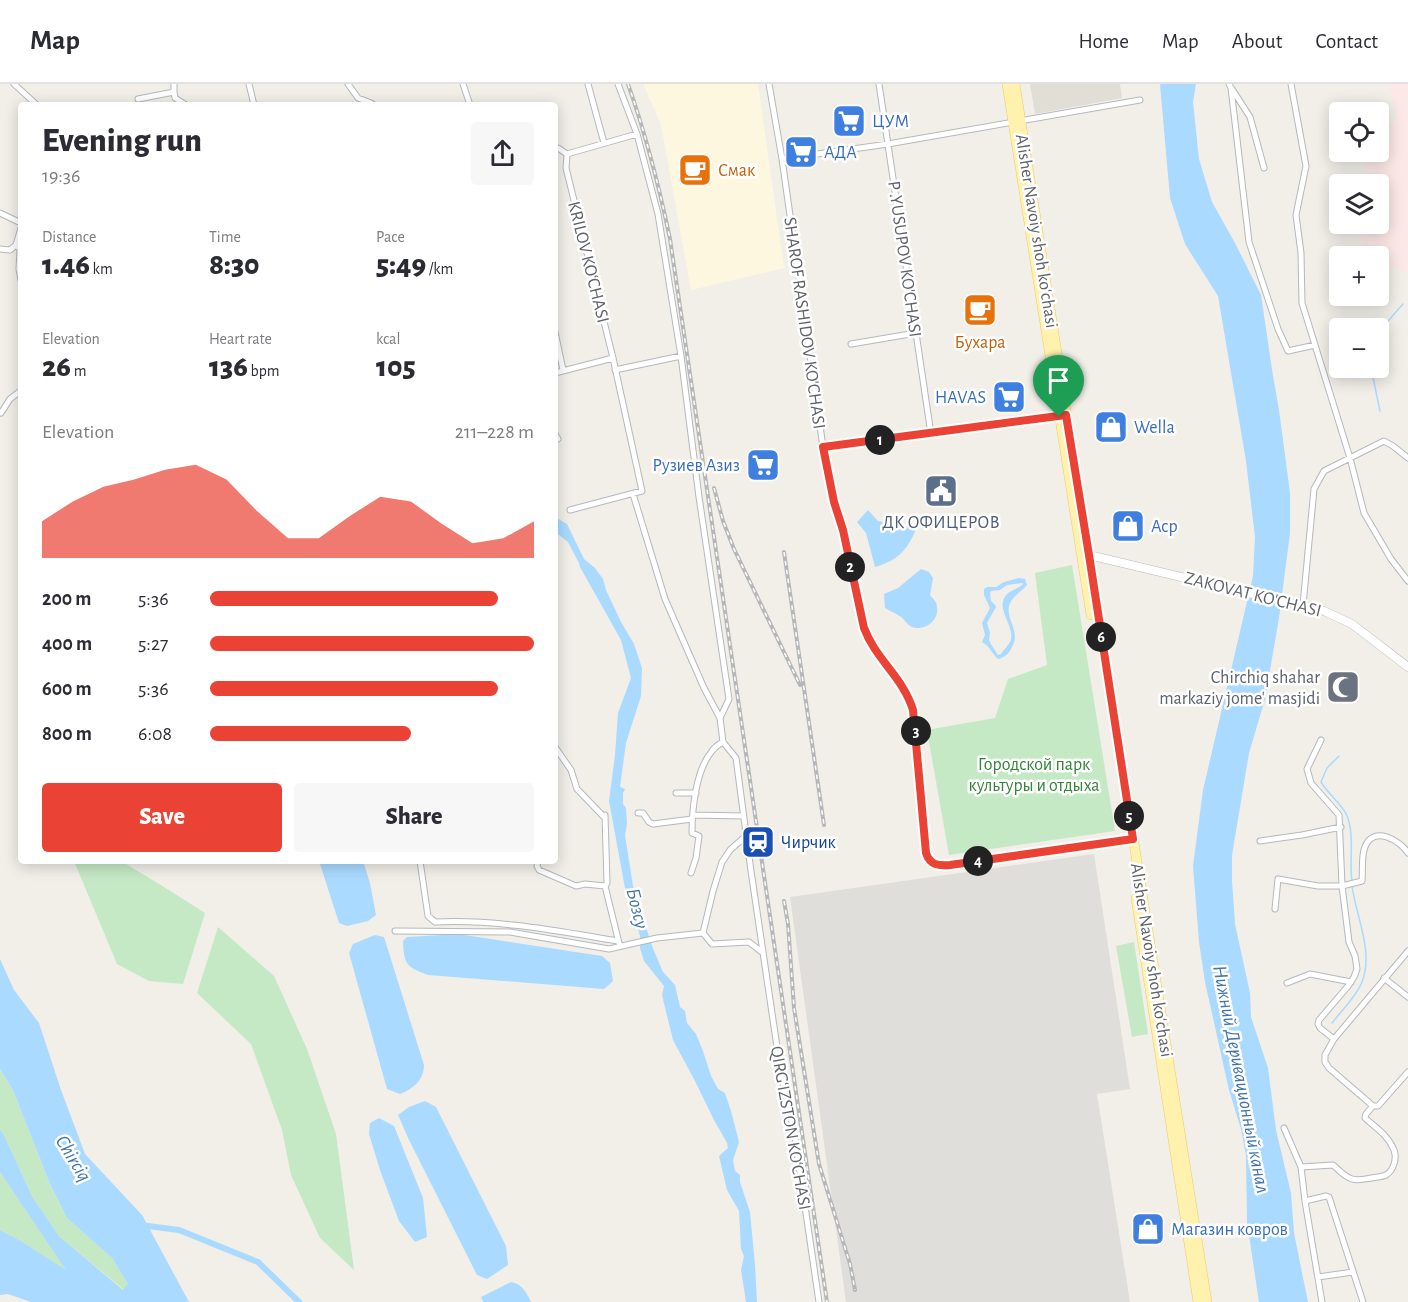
<!DOCTYPE html>
<html lang="en">
<head>
<meta charset="utf-8">
<style>
	:root { --surface:#fff; --page:#f7f7f7; --text:#2b2b33; --muted:#7c7c81; --line:#e1e1e2; --accent:#ea4335 }
	body { margin:0; font-family:"Alegreya Sans",sans-serif; background:var(--page); color:var(--text); height:100vh; display:flex; flex-direction:column; font-size:22px; white-space:nowrap }
	* { box-sizing:border-box; margin:0 }
	p { font-size:20px; color:var(--muted) }
	.icon { flex:none; width:33px; height:33px; fill:none; stroke:currentColor; stroke-width:2; stroke-linecap:round; stroke-linejoin:round }
	.map { position:relative; flex:1; overflow:hidden }
	.details { position:absolute; left:18px; top:18px; width:540px; height:762px; display:flex; flex-direction:column; background:var(--surface); border-radius:6px; box-shadow:0 3px 15px #0003 }
	.details>* { flex:none }
	.fabs { position:absolute; left:1329px; top:18px; display:grid; gap:12px }
	.fabs a { display:grid; place-items:center; width:60px; height:60px; border-radius:6px; background:var(--surface); box-shadow:0 3px 15px #0003; font-size:30px }
	.pin { position:absolute; display:grid; place-items:center; width:51px; height:51px; color:#fff; margin:-62px -26px; border-radius:50% 50% 50% 0; rotate:-45deg; box-shadow:0 0 6px #0007 }
	.pin .icon { rotate:45deg }
	.km { position:absolute; width:30px; height:30px; margin:-15px; border-radius:50%; background:#222; color:#fff; font-size:16px; line-height:30px; text-align:center }
	.round { display:grid; place-items:center; flex:none; width:63px; height:63px; border-radius:6px; background:var(--page) }
	.head { display:flex; align-items:center; justify-content:space-between; height:102px; padding:0 24px }
	h1 { font-size:33px; font-weight:800; line-height:45px }
	.metrics { display:grid; grid-template-columns:repeat(3,1fr); gap:9px; height:102px; padding:6px 24px }
	.metrics div { display:grid; align-content:center }
	.metrics b { font-size:30px; font-weight:800 }
	.metrics small { font-size:16px; font-weight:400 }
	.metrics p { font-size:16px }
	.chart { height:168px; padding:12px 24px }
	.chart p { display:flex; justify-content:space-between }
	.chart svg { width:100%; height:108px; margin-top:6px; fill:var(--accent); opacity:.7 }
	.primary-button { display:flex; gap:12px; margin-top:auto; padding:12px 24px }
	.primary-button a { flex:1; height:69px; border-radius:6px; background:var(--accent); color:#fff; font-size:24px; font-weight:800; line-height:69px; text-align:center }
	.primary-button a+a { background:var(--page); color:var(--text) }
	ul { padding:0 24px; list-style:none; font-size:20px }
	li { display:grid; grid-template-columns:96px 72px 1fr; align-items:center; height:45px }
	li i { height:15px; border-radius:8px; background:var(--accent) }
	header { display:flex; align-items:center; gap:36px; box-sizing:border-box; height:84px; padding:0 30px; background:var(--surface); border-bottom:2px solid var(--line) }
	header strong { font-size:28px }
	nav { display:flex; gap:33px; margin-inline-start:auto; font-size:21px }
	.map>svg:first-child { display:block }
</style>
</head>
<body>
<header>
<strong>Map</strong>
<nav><a>Home</a><a>Map</a><a>About</a><a>Contact</a></nav>
</header>
<div class="map">
<svg width="1408" height="1218" viewBox="0 0 1408 1218">
	<rect width="100%" height="100%" fill="#f1efe8"/>
	<path fill="#fef7e0" d="M643,0H758L784,184L691,206L661,40Z"/>
	<path fill="#e0deda" d="M1094,770L1130,1005L1097,1010L1130,1218H846L790,813Z"/>
	<path fill="#e1ded6" d="M1030,0H1120L1122,14L1035,30Z"/>
	<path fill="#fce8e6" d="M1390,0H1408V189L1379,181L1378,172H1364L1359,140H1378V100H1354L1368,98L1364,68H1378L1379,55L1396,36Z"/>
	<path fill="#c5e8c5" d="M1072,481L1115,747L949,771L927,646L995,634L1008,595L1047,581L1035,489Z
		M74,777H121L164,803L205,829L183,900L149,897L117,880Z
		M218,843L274,892L307,965L336,1050L354,1186L320,1154L291,1091L282,1046L251,960L197,909Z
		M1134,858L1148,950L1132,953L1116,862Z
		M0,985L13,1006L50,1100L67,1134L112,1174L128,1200L124,1206L59,1152L33,1114L3,1049L0,1046Z
		M0,1088L67,1187L21,1157L0,1146Z"/>
	<path fill="#aadaff" fill-rule="evenodd" d="M1160,0H1196L1193,18L1199,75L1212,118L1235,159L1261,211L1273,292L1279,326L1290,409V449L1279,534L1265,615L1249,669L1232,771V797L1235,840L1250,909L1251,933L1268,984L1276,1046L1291,1109L1294,1149L1308,1218H1259L1247,1138L1246,1072L1241,1045L1229,1006L1205,898L1199,858L1193,782L1203,706L1253,492L1255,453L1246,377L1218,212L1185,160L1170,114Z
		M868,426L878,437L916,445C907,467 898,476 875,483L866,449L857,438Z
		M555,433L567,440L584,475L595,484L603,495L606,506L621,538L634,560L642,584L641,612L626,659L620,703L625,705L623,709V720L626,724L627,740L625,751L633,802L652,862L663,888L675,901L680,923L685,927L687,939L696,950L703,967L711,992L718,1005L725,1009L731,1027L739,1058L733,1076L735,1087L740,1091V1098L750,1128L755,1181L757,1218H746L741,1186L744,1172L741,1165L739,1127L727,1106L719,1072L728,1064L727,1059L714,1036L695,997L673,956L662,911L664,902L644,877L640,864V852L636,838L634,825L625,804L609,717L615,671L618,629L631,594L621,556L580,483L579,479L568,458L555,448Z
		M921,485L929,488L933,494L930,511C933,515 937,518 937,523C939,535 928,545 916,544C908,543 907,538 901,533C897,530 890,527 885,524L884,510L898,504Z
		M1019,494L1025,495L1027,501C1021,508 1011,513 1009,522C1006,537 1021,547 1012,563C1009,570 1005,573 998,575C992,570 990,562 982,558L985,551L982,539L990,524L984,511V505L987,503H996L1004,498ZM1022,499L1023,500C1018,505 1011,506 1007,510C994,524 1014,540 1011,555C1010,560 1004,565 1001,570L998,571L992,562L989,556L990,549L987,539L996,523L995,521L991,517L990,509L991,507L1000,506L1007,501Z
		M319,777H363L370,799L376,831L368,837L347,842L339,839Z
		M458,850L602,872L610,879L613,897L604,905L428,891C406,883 404,880 403,857L407,853Z
		M375,851L384,853L424,981C424,996 413,1005 400,1010L387,1005L349,869L353,860Z
		M0,875L14,906L39,939L61,1006L85,1070L142,1131L189,1218H31L8,1210L0,1211V1146L21,1157L66,1186L0,1088V1046L3,1049L33,1114L59,1152L123,1206L128,1200L112,1174L67,1134L50,1100L13,1006L0,985Z
		M425,1017L436,1023L506,1162L508,1181L487,1195L477,1191L409,1056L398,1031L409,1023Z
		M379,1034L394,1042L423,1114L427,1153L415,1158L399,1137L380,1086L369,1050L370,1039Z
		M511,1198C522,1200 526,1208 531,1218H483L481,1213Z"/>
	<g fill="none" stroke-linecap="round" stroke-linejoin="round">
		<path stroke="#aadaff" stroke-width="1.5" d="M1378,250L1394,230L1403,220
			M1371,284L1380,327
			M1339,672L1327,684L1321,698C1328,710 1342,720 1347,732C1355,752 1349,776 1352,797
			M1332,939C1342,926 1356,913 1362,898C1374,868 1356,832 1352,802"/>
		<path stroke="#aadaff" stroke-width="6" d="M140,1141L179,1146L258,1178L299,1218"/>
		<defs>
			<path id="minor" d="M14,0L37,21
				M249,0L254,21
				M348,0L358,14L371,19L374,21
				M463,0L470,21
				M588,0L604,59
				M618,0L637,50L658,130L681,272L699,413L729,615L720,634
				M769,0L782,75L823,363L834,418L843,446L862,535L868,553L877,570L906,606L913,626L926,769L929,775L934,780L950,781L1127,756
				M879,0L931,350
				M1229,0L1231,4L1249,158L1278,245L1288,267L1315,261
				M1291,0L1306,82L1296,131L1301,169L1302,219L1350,374L1364,429L1391,475L1408,497
				M1232,5L1250,33L1264,84
				M174,8L175,14L186,21
				M138,15L174,8V0
				M555,64H558L567,70
				M567,70L566,84L613,274L642,407L570,426
				M567,70L637,50
				M782,75L888,60L1140,16
				M0,129L21,139
				M21,144L16,161L21,166
				M0,165L10,166L16,161
				M20,166L19,185L21,196
				M555,248L563,286
				M851,260L916,249
				M615,286L681,272
				M555,289L613,274
				M1,329L10,315L19,308L21,309
				M555,350L558,355
				M633,410L665,515L704,604L720,634L723,658L736,674L751,787L781,990L794,1047L819,1218
				M1303,521L1314,405L1324,387L1384,357L1393,362L1408,374
				M1321,656L1307,685L1311,699L1339,731L1342,802L1349,858L1355,872L1357,885L1354,893L1349,901L1319,936L1318,940L1320,944L1334,955
				M555,663L571,686L577,705L605,734
				M676,709H696
				M638,729H643L649,738L653,740L692,735
				M605,731L607,799L605,802L619,859
				M693,731L743,732
				M1260,757L1302,751L1341,743
				M420,777L428,832L435,838C497,835 557,847 618,857
				M538,777L537,782L539,786L576,802L585,800L605,802
				M691,789L696,774L699,752L692,749C692,724 696,686 712,667C715,663 719,660 723,658
				M1275,825L1278,795L1318,802H1342L1362,797C1363,787 1361,772 1365,763C1373,741 1400,756 1408,769
				M395,847L510,848L609,865L657,854L703,849
				M703,849L713,807L722,778L730,766L746,752
				M703,849L712,860L749,858L763,869
				M1408,867L1334,955L1325,971V978L1329,984L1373,1022H1378L1408,988
				M1384,894L1408,913
				M1287,899L1310,890L1351,898
				M1284,1044L1301,1083L1305,1117L1322,1218
				M1301,1083L1333,1081C1339,1086 1345,1093 1352,1095C1359,1097 1365,1095 1371,1094C1375,1093 1382,1093 1386,1091C1394,1086 1397,1074 1394,1066C1388,1051 1376,1044 1365,1034L1366,1030L1373,1022
				M1305,1117L1326,1112L1329,1113L1363,1218
				M1318,1193L1353,1188"/>
			<path id="tertiary" d="M823,363L1059,332"/>
			<path id="secondary" d="M1084,472L1089,471L1324,527L1352,540L1408,583"/>
			<path id="primary" d="M1007,0L1091,531
				M1015,0L1102,558L1207,1218
				M1136,814L1198,1218"/>
		</defs>
		<use href="#minor" stroke="#b5b8bc" stroke-width="7"/>
		<use href="#tertiary" stroke="#b5b8bc" stroke-width="8"/>
		<use href="#secondary" stroke="#b6babf" stroke-width="9"/>
		<use href="#primary" stroke="#f2c960" stroke-width="10"/>
		<use href="#minor" stroke="#fff" stroke-width="5"/>
		<use href="#tertiary" stroke="#fff" stroke-width="7"/>
		<use href="#secondary" stroke="#fff" stroke-width="8"/>
		<use href="#primary" stroke="#fff2af" stroke-width="9"/>
		<defs>
			<path id="rail" d="M628,0C646,51 659,102 670,155L827,1218
				M714,404L723,437L734,465L800,601
				M784,468L824,741
				M784,817L788,840L794,924L819,1080L850,1180L855,1206"/>
		</defs>
		<use href="#rail" stroke="#b6b7b8" stroke-width="4"/>
		<use href="#rail" stroke="#fff" stroke-width="1.5" stroke-dasharray="4.5" stroke-linecap="butt"/>
	</g>
	<g fill="none" stroke-linecap="round" stroke-linejoin="round">
		<defs>
			<path id="route" d="M1066,331L1089,471L1133,755L950,781C938,782 930,781 926,769L913,626C903,593 876,576 864,544L843,446L834,418L823,363Z"/>
		</defs>
		<use href="#route" stroke="#fff" stroke-width="12"/>
		<use href="#route" stroke="#ea4335" stroke-width="8"/>
	</g>
	<defs>
		<symbol id="supermarket-square" viewBox="-11 -11 22 22"><rect x="-9" y="-9" width="18" height="18" rx="4" fill="#3f7fe0" stroke="#fff"/><path d="M-6-5.5h2.5l.6 2H6L4.5 2H-2.5L-4.4-4H-6ZM-1.5 3.2a1.3 1.3 0 1 0 .1 0ZM3 3.2a1.3 1.3 0 1 0 .1 0Z" fill="#fff"/></symbol>
		<symbol id="cafe-square" viewBox="-11 -11 22 22"><rect x="-9" y="-9" width="18" height="18" rx="4" fill="#e8710a" stroke="#fff"/><path d="M-5.5-4.5H6V0H3Q3 3.5 0 3.5H-2.5Q-5.5 3.5-5.5 0ZM3-3.2v2h1.7v-2ZM-6 4.5H4V6H-6Z" fill="#fff"/></symbol>
		<symbol id="shop-square" viewBox="-11 -11 22 22"><rect x="-9" y="-9" width="18" height="18" rx="4" fill="#3f7fe0" stroke="#fff"/><path d="M-5-2.5h2.3a2.7 3.5 0 0 1 5.4 0H5L5.5 6h-11ZM-1.5-2.5h3a1.5 2.3 0 0 0-3 0Z" fill="#fff"/></symbol>
		<symbol id="civic-square" viewBox="-11 -11 22 22"><rect x="-9" y="-9" width="18" height="18" rx="4" fill="#5c6f8a" stroke="#fff"/><path d="M-.6-6.5H3V-4.5H.6V-3L4-1V1h2V6H-6V1h2V-1L-.6-3ZM-1.2 2.5V6h2.4V2.5Z" fill="#fff"/></symbol>
		<symbol id="mosque-square" viewBox="-11 -11 22 22"><rect x="-9" y="-9" width="18" height="18" rx="4" fill="#6b7280" stroke="#fff"/><path d="M3.5-4.9A6 6 0 1 0 3.5 4.9A5 5 0 1 1 3.5-4.9Z" fill="#fff"/></symbol>
		<symbol id="station-square" viewBox="-11 -11 22 22"><rect x="-9" y="-9" width="18" height="18" rx="4" fill="#1a4fb4" stroke="#fff"/><path d="M-3-6H3Q5-6 5-4V2Q5 4 3 4L4.5 6H3L1.5 4h-3L-3 6H-4.5L-3 4Q-5 4-5 2V-4Q-5-6-3-6ZM-3.5-4v3h7v-3ZM-3.5 1v1.5H-2V1ZM2 1v1.5H3.5V1Z" fill="#fff"/></symbol>
	</defs>
	<g fill-rule="evenodd">
		<use href="#supermarket-square" x="830" y="18" width="38" height="38"/>
		<use href="#supermarket-square" x="782" y="49" width="38" height="38"/>
		<use href="#cafe-square" x="676" y="67" width="38" height="38"/>
		<use href="#cafe-square" x="961" y="207" width="38" height="38"/>
		<use href="#supermarket-square" x="990" y="294" width="38" height="38"/>
		<use href="#shop-square" x="1092" y="324" width="38" height="38"/>
		<use href="#supermarket-square" x="744" y="362" width="38" height="38"/>
		<use href="#civic-square" x="922" y="388" width="38" height="38"/>
		<use href="#shop-square" x="1109" y="423" width="38" height="38"/>
		<use href="#mosque-square" x="1324" y="584" width="38" height="38"/>
		<use href="#station-square" x="739" y="739" width="38" height="38"/>
		<use href="#shop-square" x="1129" y="1126" width="38" height="38"/>
	</g>
	<g text-anchor="middle" stroke-width="5" stroke-linejoin="round" paint-order="stroke">
		<g font-size="18" fill="#366cbe" stroke="#fff" text-anchor="start">
			<text x="872" y="43">ЦУМ</text>
			<text x="824" y="74">АДА</text>
			<text x="986" y="319" text-anchor="end">HAVAS</text>
			<text x="1134" y="349">Wella</text>
			<text x="740" y="387" text-anchor="end">Рузиев Азиз</text>
			<text x="1151" y="448">Аср</text>
			<text x="1171" y="1151">Магазин ковров</text>
		</g>
		<g font-size="18" fill="#c56008" stroke="#fff" text-anchor="start">
			<text x="718" y="92">Смак</text>
			<text x="980" y="264" text-anchor="middle">Бухара</text>
		</g>
		<g font-size="18" fill="#5f6368" stroke="#fff">
			<text transform="translate(1037 147) rotate(81)" y="6">Alisher Navoiy shoh koʻchasi</text>
			<text transform="translate(905 175) rotate(82)" y="6">P .YUSUPOV KO'CHASI</text>
			<text transform="translate(589 178) rotate(76)" y="6">KRILOV KO‘CHASI</text>
			<text transform="translate(805 239) rotate(82)" y="6">SHAROF RASHIDOV KO'CHASI</text>
			<text transform="translate(1253 510) rotate(14)" y="6">ZAKOVAT KO'CHASI</text>
			<text transform="translate(1152 876) rotate(81)" y="6">Alisher Navoiy shoh koʻchasi</text>
			<text transform="translate(791 1044) rotate(80)" y="6">QIRG‘IZSTON KO‘CHASI</text>
		</g>
		<g font-size="18" fill="#4e5e75" stroke="#fff">
			<text x="941" y="444">ДК ОФИЦЕРОВ</text>
		</g>
		<g font-size="18" fill="#5b616d" stroke="#fff" text-anchor="end">
			<text x="1320" y="599">Chirchiq shahar<tspan x="1320" dy="21">markaziy jome' masjidi</tspan></text>
		</g>
		<g font-size="18" fill="#348238" stroke="#fff">
			<text x="1034" y="686">Городской парк<tspan x="1034" dy="21">культуры и отдыха</tspan></text>
		</g>
		<g font-size="18" fill="#164399" stroke="#fff" text-anchor="start">
			<text x="781" y="764">Чирчик</text>
		</g>
		<g font-size="20" font-style="italic" fill="#4174aa" stroke="#fff">
			<text transform="translate(638 824) rotate(76)" y="7">Бозсу</text>
			<text transform="translate(1242 995) rotate(79)" y="7">Нижний Деривационный канал</text>
			<text transform="translate(74 1074) rotate(59)" y="7">Chirciq</text>
		</g>
	</g>
</svg>
<div class="fabs">
<a><svg class="icon" aria-label="locate" viewBox="0 0 24 24"><circle cx="12" cy="12" r="6"/><path d="M12 2v4M12 18v4M2 12h4M18 12h4"/></svg></a>
<a><svg class="icon" aria-label="layers" viewBox="0 0 24 24"><path d="M12 4l9 5-9 5-9-5zM3 14l9 5 9-5"/></svg></a>
<a>+</a>
<a>−</a>
</div>
<div class="pin" style="left:1059px;top:333px;background:#1e9e55"><svg class="icon" aria-label="arrive" viewBox="0 0 24 24"><path d="M6 21V4h12l-3 4 3 4H6"/></svg></div>
<b class="km" style="left:880px;top:356px">1</b>
<b class="km" style="left:850px;top:483px">2</b>
<b class="km" style="left:916px;top:647px">3</b>
<b class="km" style="left:978px;top:777px">4</b>
<b class="km" style="left:1129px;top:732px">5</b>
<b class="km" style="left:1101px;top:553px">6</b>
<section class="details">
<div class="head"><div><h1>Evening run</h1><p>19:36</p></div><a class="round"><svg class="icon" aria-label="share" viewBox="0 0 24 24"><path d="M12 15V3M7 8l5-5 5 5M5 13v7h14v-7"/></svg></a></div>
<div class="metrics">
<div><p>Distance</p><b>1.46<small> km</small></b></div>
<div><p>Time</p><b>8:30</b></div>
<div><p>Pace</p><b>5:49<small> /km</small></b></div>
</div>
<div class="metrics">
<div><p>Elevation</p><b>26<small> m</small></b></div>
<div><p>Heart rate</p><b>136<small> bpm</small></b></div>
<div><p>kcal</p><b>105</b></div>
</div>
<div class="chart"><p><span>Elevation</span>211–228 m</p>
<svg viewBox="0 0 160 44" preserveAspectRatio="none"><path d="M0 44V29L10 21L20 15L30 12L40 8L50 6L60 12L70 25L80 36L90 36L100 27L110 19L120 21L130 30L140 38L150 36L160 29V44z"/></svg>
</div>
<ul>
<li><b>200 m</b>5:36<i style="width:89%"></i></li>
<li><b>400 m</b>5:27<i style="width:100%"></i></li>
<li><b>600 m</b>5:36<i style="width:89%"></i></li>
<li><b>800 m</b>6:08<i style="width:62%"></i></li>
</ul>
<div class="primary-button"><a>Save</a><a>Share</a></div>
</section>
</div>
</body>
</html>
